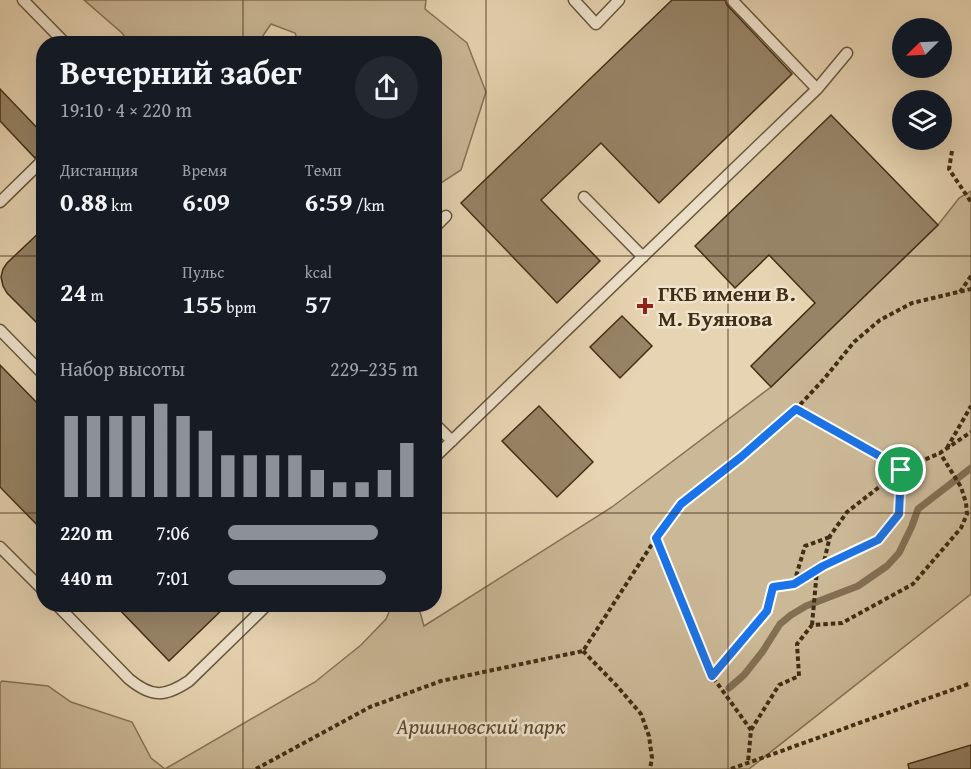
<!DOCTYPE html>
<html lang="ru">
<head>
<meta charset="utf-8">
<style>
	:root { --surface:#171b24; --page:#242831; --text:#f1f3f6; --muted:#9ea1a6; --accent:#8c9099 }
	body { margin:0; font-family:"Gentium Book Plus",serif; background:var(--page); color:var(--text); height:100vh; display:flex; flex-direction:column; font-size:22px; white-space:nowrap }
	* { box-sizing:border-box; margin:0 }
	p { font-size:20px; color:var(--muted) }
	.icon { flex:none; width:33px; height:33px; fill:none; stroke:currentColor; stroke-width:2; stroke-linecap:round; stroke-linejoin:round }
	.map { position:relative; flex:1; overflow:hidden }
	.panel { position:absolute; left:36px; top:36px; width:406px; height:576px; display:flex; flex-direction:column; background:var(--surface); border-radius:24px; box-shadow:0 6px 24px #0002 }
	.panel>* { flex:none }
	.needle { width:39px; rotate:246deg }
	.fabs { position:absolute; left:892px; top:18px; display:grid; gap:12px }
	.fabs a { display:grid; place-items:center; width:60px; height:60px; border-radius:50%; background:var(--surface); box-shadow:0 6px 24px #0002; font-size:30px }
	.pin { position:absolute; display:grid; place-items:center; width:51px; height:51px; color:#fff; margin:-26px; border:3px solid #fff; border-radius:50%; box-shadow:0 2px 6px #0007 }
	.round { display:grid; place-items:center; flex:none; width:63px; height:63px; border-radius:32px; background:var(--page) }
	.overview { display:flex; align-items:center; justify-content:space-between; height:102px; padding:0 24px }
	h1 { font-size:33px; font-weight:600; line-height:45px }
	.figures { display:grid; grid-template-columns:repeat(3,1fr); gap:9px; height:102px; padding:6px 24px }
	.figures div { display:grid; align-content:center }
	.figures b { font-size:26px; font-weight:600 }
	.figures small { font-size:16px; font-weight:400 }
	.figures p { font-size:16px }
	.chart { height:168px; padding:12px 24px }
	.chart p { display:flex; justify-content:space-between }
	.chart svg { width:100%; height:108px; margin-top:6px; stroke:var(--accent); stroke-width:6 }
	ul { padding:0 24px; list-style:none; font-size:20px }
	li { display:grid; grid-template-columns:96px 72px 1fr; align-items:center; height:45px }
	li i { height:15px; border-radius:8px; background:var(--accent) }
	.map>svg:first-child { display:block }
</style>
</head>
<body>
<div class="map">
<svg width="971" height="769" viewBox="0 0 971 769">
	<rect width="100%" height="100%" fill="#e7d4b2"/>
	<filter id="stains"><feTurbulence type="fractalNoise" baseFrequency=".00333" numOctaves="4"/><feColorMatrix values="0 0 0 0 .2 0 0 0 0 .09 0 0 0 0 .02 0 0 0 .5 -.17"/></filter>
	<radialGradient id="worn" r=".72"><stop offset=".6" stop-color="#630" stop-opacity="0"/><stop offset="1" stop-color="#630" stop-opacity=".3"/></radialGradient>
	<path fill="#cbb897" stroke="#867356" stroke-width="1.5" d="M84,0H426L425,9L467,43L486,92L461,170L441,183L435,182V44L299,43L295,33L271,24L258,43H129L122,33Z
		M971,191V594L749,769H0V683L2,681L48,686L71,702L132,722L151,758L165,769L315,682L361,645L386,619L392,605H418L424,626L612,507L771,387L938,225L959,198Z"/>
	<g fill="none" stroke-linecap="round" stroke-linejoin="round">
		<path stroke="#827053" stroke-width="7" d="M729,688L744,675L763,651L780,624L791,615L806,606L858,586L887,566L899,553L912,526L918,509L971,468"/>
	</g>
	<path fill="#978467" stroke="#402e15" stroke-width="1.5" d="M672,0H725L727,5L792,74L659,203L601,143L541,200L600,261L557,303L461,203Z
		M0,89L44,135V152L39,153L35,158L0,121Z
		M831,115L938,225L771,387L751,366L815,303L769,255L735,288L695,246Z
		M44,228V330L7,293L3,286L1,277L3,269L7,263Z
		M622,316L652,346L620,378L590,347Z
		M0,365L44,410V532L0,487Z
		M539,406L593,462L557,497L502,441Z
		M114,604H228L169,661Z
		M971,745V769H909L908,764Z"/>
	<g fill="none" stroke-linecap="round" stroke-linejoin="round">
		<defs>
			<path id="lane" d="M23,0L66,44
				M574,0L596,24L619,0
				M732,0L817,89
				M584,197L643,257
				M0,202L44,159
				M435,227L446,216
				M0,330L44,375
				M435,424L452,441
				M435,457L817,89L847,53
				M0,547L44,591
				M56,604L129,679C152,698 165,697 189,681L268,604"/>
		</defs>
		<use href="#lane" stroke="#6a583c" stroke-width="13"/>
		<path stroke="#402e15" stroke-width="4" stroke-dasharray="4.5 3" stroke-linecap="butt" d="M952,151L949,169L971,202
			M960,292L971,276
			M796,409L892,463L901,470L847,512L830,536L823,566
			M947,448L971,406
			M657,539L712,676L751,730L748,762
			M794,583L805,546L830,537
			M812,625L817,570
			M583,651L617,686L641,714L649,736L652,758L650,769
			M712,676L767,611L773,587L793,584L823,566L878,540L899,514L901,470L940,453L971,432
			M751,730L779,685L799,676L797,644L812,625L842,623L913,584L961,528L967,514L966,503L961,487L940,453
			M256,769L370,707L441,681L583,651L656,538L681,504L741,457L796,409L824,379L854,342L880,320L912,303L971,289
			M731,769L971,683"/>
		<use href="#lane" stroke="#efe3cd" stroke-width="10"/>
	</g>
	<g fill="none" stroke-linecap="round" stroke-linejoin="round">
		<defs>
			<path id="route" d="M796,409L892,463L901,470L899,514L878,540L823,566L794,584L773,587L767,611L712,676L656,538L681,504L741,457Z"/>
		</defs>
		<use href="#route" stroke="#fff" stroke-width="12"/>
		<use href="#route" stroke="#1a73e8" stroke-width="8"/>
	</g>
	<path fill="none" stroke="#402e15" stroke-width="1.5" stroke-opacity="0.55" d="M243,0V44M486,0V769M728,0V769M0,256H44M435,256H971M0,513H44M435,513H971M243,604V769"/>
	<path fill="#8f2418" stroke="#efe3cd" stroke-width="2" d="M642 297h6v6h6v6h-6v6h-6v-6h-6v-6h6z"/>
	<g text-anchor="middle" stroke-width="5" stroke-linejoin="round" paint-order="stroke">
		<g font-size="22" font-weight="bold" fill="#402e15" stroke="#efe3cd" text-anchor="start">
			<text x="658" y="301">ГКБ имени В.<tspan x="658" dy="25">М. Буянова</tspan></text>
		</g>
		<g font-size="22" font-style="italic" fill="#5c4a2f" stroke="#efe3cd">
			<text x="481" y="734">Аршиновский парк</text>
		</g>
	</g>
	<rect width="100%" height="100%" filter="url(#stains)"/>
	<rect width="100%" height="100%" fill="url(#worn)"/>
</svg>
<div class="fabs">
<a><svg class="needle" viewBox="-14 -14 28 28"><path d="M0-13l5 13h-10z" fill="#e53935"/><path d="M0 13l5-13h-10z" fill="#9ea1a6"/></svg></a>
<a><svg class="icon" aria-label="layers" viewBox="0 0 24 24"><path d="M12 4l9 5-9 5-9-5zM3 14l9 5 9-5"/></svg></a>
</div>
<div class="pin" style="left:901px;top:470px;background:#1e9e55"><svg class="icon" aria-label="arrive" viewBox="0 0 24 24"><path d="M6 21V4h12l-3 4 3 4H6"/></svg></div>
<section class="panel">
<div class="overview"><div><h1>Вечерний забег</h1><p>19:10 · 4 × 220 m</p></div><a class="round"><svg class="icon" aria-label="share" viewBox="0 0 24 24"><path d="M12 15V3M7 8l5-5 5 5M5 13v7h14v-7"/></svg></a></div>
<div class="figures">
<div><p>Дистанция</p><b>0.88<small> km</small></b></div>
<div><p>Время</p><b>6:09</b></div>
<div><p>Темп</p><b>6:59<small> /km</small></b></div>
</div>
<div class="figures">
<div><b>24<small> m</small></b></div>
<div><p>Пульс</p><b>155<small> bpm</small></b></div>
<div><p>kcal</p><b>57</b></div>
</div>
<div class="chart"><p><span>Набор высоты</span>229–235 m</p>
<svg viewBox="0 0 160 44" preserveAspectRatio="none"><path d="M5 44V11M15 44V11M25 44V11M35 44V11M45 44V6M55 44V11M65 44V17M75 44V27M85 44V27M95 44V27M105 44V27M115 44V33M125 44V38M135 44V38M145 44V33M155 44V22"/></svg>
</div>
<ul>
<li><b>220 m</b>7:06<i style="width:79%"></i></li>
<li><b>440 m</b>7:01<i style="width:83%"></i></li>
</ul>
</section>
</div>
</body>
</html>
